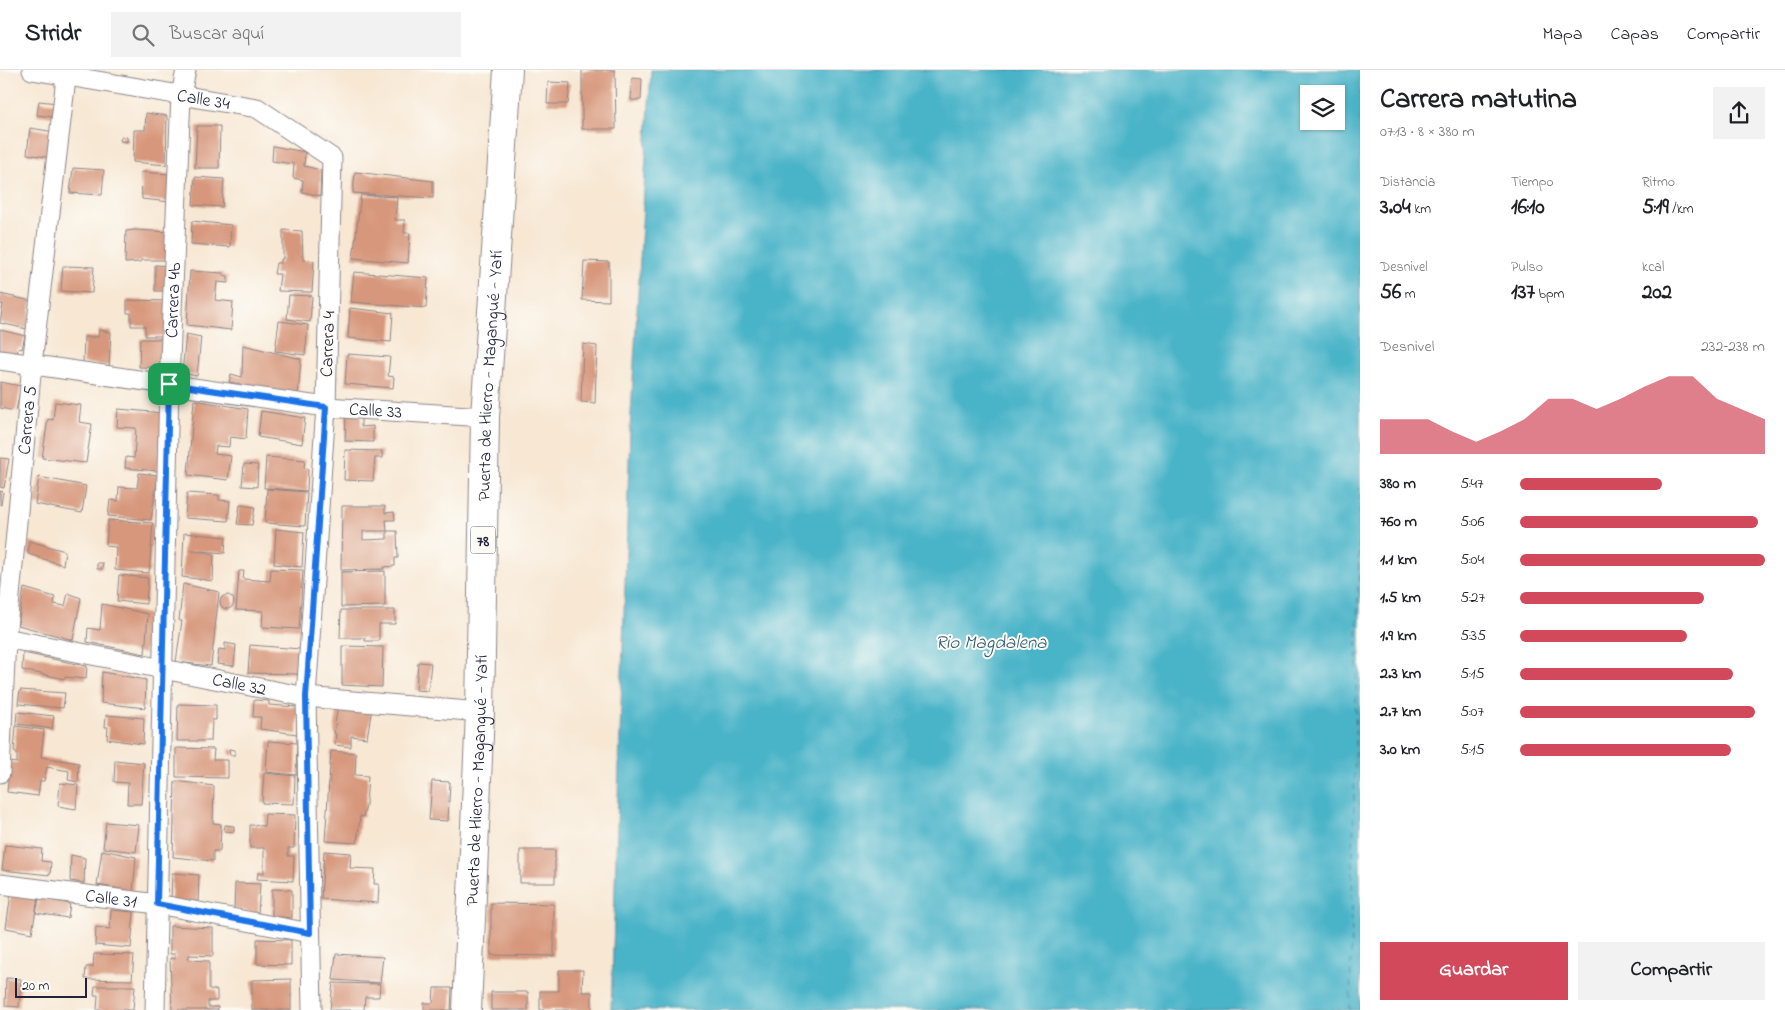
<!DOCTYPE html>
<html lang="es">
<head>
<meta charset="utf-8">
<style>
	:root { --surface:#fff; --page:#f2f2f2; --text:#202124; --muted:#757577; --line:#e0e0e0; --accent:#d1495b }
	body { margin:0; font-family:"Indie Flower",sans-serif; background:var(--page); color:var(--text); height:100vh; display:flex; flex-direction:column; font-size:19px; white-space:nowrap }
	* { box-sizing:border-box; margin:0 }
	p { font-size:16px; color:var(--muted) }
	.icon { flex:none; width:28px; height:28px; fill:none; stroke:currentColor; stroke-width:2; stroke-linecap:round; stroke-linejoin:round }
	.map { position:relative; flex:1; overflow:hidden }
	.panel { display:flex; flex-direction:column; background:var(--surface); width:425px }
	.panel>* { flex:none }
	.tools { position:absolute; left:1300px; top:15px; display:grid; gap:10px }
	.tools a { display:grid; place-items:center; width:45px; height:45px; border-radius:0px; background:var(--surface); box-shadow:0 1px 4px #0004; font-size:25px }
	.scale { position:absolute; left:15px; bottom:12px; width:72px; box-sizing:border-box; padding-left:5px; border:2px solid #22223b; border-top:0; font-size:14px; line-height:18px; white-space:nowrap; color:#22223b; -webkit-text-stroke:4px #fdfcf7; paint-order:stroke }
	.pin { position:absolute; display:grid; place-items:center; width:42px; height:42px; color:#fff; margin:-21px; border-radius:10px; box-shadow:0 2px 8px #0006 }
	.round { display:grid; place-items:center; flex:none; width:52px; height:52px; border-radius:0px; background:var(--page) }
	.summary { display:flex; align-items:center; justify-content:space-between; height:85px; padding:0 20px }
	h1 { font-size:28px; font-weight:700; line-height:38px }
	.stats { display:grid; grid-template-columns:repeat(3,1fr); gap:8px; height:85px; padding:5px 20px }
	.stats div { display:grid; align-content:center }
	.stats b { font-size:21px; font-weight:700 }
	.stats small { font-size:14px; font-weight:400 }
	.stats p { font-size:14px }
	.chart { height:140px; padding:10px 20px }
	.chart p { display:flex; justify-content:space-between }
	.chart svg { width:100%; height:90px; margin-top:5px; fill:var(--accent); opacity:.7 }
	.button { display:flex; gap:10px; margin-top:auto; padding:10px 20px }
	.button a { flex:1; height:58px; border-radius:0px; background:var(--accent); color:#fff; font-size:20px; font-weight:700; line-height:58px; text-align:center }
	.button a+a { background:var(--page); color:var(--text) }
	ul { padding:0 20px; list-style:none; font-size:16px }
	li { display:grid; grid-template-columns:80px 60px 1fr; align-items:center; height:38px }
	li i { height:12px; border-radius:6px; background:var(--accent) }
	header { display:flex; align-items:center; gap:30px; box-sizing:border-box; height:70px; padding:0 25px; background:var(--surface); border-bottom:1px solid var(--line) }
	header strong { font-size:24px }
	nav { display:flex; gap:28px; margin-inline-start:auto; font-size:18px }
	.search { width:350px; height:45px; background:var(--page); display:flex; align-items:center; gap:12px; box-sizing:border-box; padding:0 18px; border-radius:0px; color:var(--muted); font-size:19px }
	main { display:flex; flex:1; min-height:0 }
	.map>svg:first-child { display:block }
</style>
</head>
<body>
<header>
<strong>Stridr</strong>
<div class="search"><svg class="icon" aria-label="search" viewBox="0 0 24 24"><circle cx="10" cy="10" r="6"/><path d="M15 15l6 6"/></svg>Buscar aquí</div>
<nav><a>Mapa</a><a>Capas</a><a>Compartir</a></nav>
</header>
<main>
<div class="map">
<svg width="1360" height="940" viewBox="0 0 1360 940">
	<rect width="100%" height="100%" fill="#fdfcf7"/>
	<filter id="ink" filterUnits="userSpaceOnUse"><feTurbulence type="fractalNoise" baseFrequency=".02" numOctaves="2"/><feDisplacementMap in="SourceGraphic" scale="10" xChannelSelector="R" yChannelSelector="G"/><feConvolveMatrix kernelMatrix="1 2 1 2 8 2 1 2 1" color-interpolation-filters="sRGB"/></filter>
	<filter id="wash" filterUnits="userSpaceOnUse"><feTurbulence type="fractalNoise" baseFrequency=".0096" numOctaves="4" result="noise"/><feDisplacementMap in="SourceGraphic" scale="20" xChannelSelector="R" yChannelSelector="G"/><feGaussianBlur stdDeviation="1.12" result="paint"/><feColorMatrix in="noise" values="0 0 0 0 0 0 0 0 0 0 0 0 0 0 0 0 0 1.4 0 .05"/><feComposite in="paint" operator="in"/></filter>
	<g filter="url(#wash)">
		<rect width="100%" height="100%" fill="#f7e7d3"/>
		<path fill="#4ab3c8" stroke="#366a82" fill-rule="evenodd" d="M651,0H1360V940H611L630,361ZM1309,24H1336V51H1309Z"/>
		<g fill="none" stroke-linecap="round" stroke-linejoin="round">
			<path stroke="#325c73" stroke-width="1" stroke-dasharray="6 5" stroke-linecap="butt" d="M1350,940L1360,418"/>
		</g>
		<g id="blocks">
			<path fill="#d7977c" fill-rule="evenodd" d="M582,0H615L616,59H582Z
				M632,8L642,9L641,30H631Z
				M548,12L570,13L568,34H547Z
				M39,31L57,33L55,47L37,45Z
				M146,43L167,46L166,95L133,92L134,60H145Z
				M197,56H220L219,98H195Z
				M30,58L55,62L51,88L27,84Z
				M121,67H127V72L120,71Z
				M273,76L305,82L304,96L321,100L320,126L302,122L303,110L293,108L294,94L272,91Z
				M73,98L104,100L102,125L70,123Z
				M141,102L170,104V132L142,129Z
				M355,102L433,111V128L353,123Z
				M195,107L224,109L222,137L193,135Z
				M361,125L397,127L395,150H405L404,163H410L408,193L353,188Z
				M192,151L231,155L230,177L191,174Z
				M135,160L171,162L170,190H141V192L125,193L126,161Z
				M283,160L302,161L303,190L314,191L312,222L278,221L280,204H274L276,193H281V189H283Z
				M584,191L609,192V231L582,230Z
				M155,195L170,196V221H155Z
				M63,196L94,197L92,223L61,221Z
				M190,201L223,203V205L228,206V213L217,212L215,230L233,232L231,260L187,255Z
				M354,202L428,208L426,238L351,232Z
				M0,224L32,231L27,259L0,253L3,234H0Z
				M289,225L312,226L310,252L287,249Z
				M127,230L170,231L168,266H145V256H131V243H127Z
				M350,238L393,243L391,272L348,268Z
				M279,251L308,255L305,285L275,281Z
				M0,260L25,266L22,279L18,278L16,291L0,288Z
				M99,260L111,262L109,296L83,293L84,267H98Z
				M186,264L201,267L197,306L182,303Z
				M140,269H168V298L139,297Z
				M583,274L597,276L595,333L581,332Z
				M243,275L301,289L298,326L229,312L231,304L242,307Z
				M347,284L390,287L388,306L394,307L393,318L345,314Z
				M0,312L21,316L16,341L0,338Z
				M194,330L248,339L246,369L230,367L229,377L216,376L215,384L231,386L228,410L188,405Z
				M55,332L81,335L79,352L92,354L86,393L42,388L48,349L53,350Z
				M118,339L163,343L158,401L125,398L126,387L134,388L136,358L117,357Z
				M261,341L305,348L302,374L258,367Z
				M346,342L361,343V357L373,356V372L345,371Z
				M345,380L382,381V388H375L373,411L344,410Z
				M266,387L305,390L304,398L308,399L307,421L264,418Z
				M0,388L9,389L4,418L0,417Z
				M244,394L258,395L257,417L242,416Z
				M139,403L158,405L151,450L108,446L110,430L118,431L119,417L137,418Z
				M39,407L86,416L82,443L35,434Z
				M267,419L307,422L305,456L265,453Z
				M0,421L3,422L1,435H0Z
				M187,423L219,425V430L230,431L228,451L185,448Z
				M240,435L255,437L252,455L237,454Z
				M342,436H385V443L394,442L395,450H386L387,461H397L398,488H395V496L384,497V499L341,500ZM363,461H387V469L363,470Z
				M108,450L153,453L149,503L115,500L116,477L106,476Z
				M276,459L304,462L302,497L274,494Z
				M184,463L226,467L225,483L190,480L214,484L213,511L182,507Z
				M29,471L65,481L63,495L28,484Z
				M97,493H103L102,499H97Z
				M271,499L303,500L299,559L262,557L263,541L236,540L239,501H244L243,509L270,511Z
				M385,501V536L341,537V502Z
				M119,505L148,508L146,534L117,531Z
				M183,514L219,522L211,596L176,592L182,551H179Z
				M24,518L55,527L54,534L65,536L68,523L81,528L73,570L18,555Z
				M220 532a7 7 0 1 1 14 0a7 7 0 1 1-14 0Z
				M102,534L148,544L145,584L87,572L88,558L100,560Z
				M341,540H395V554H379V571H365V568H340Z
				M225,573L236,575L234,596L217,594L219,579L225,580Z
				M250,575L300,579L299,604L248,603Z
				M342,576L383,577L382,617L342,615Z
				M23,583L87,596L86,609L65,607V609L22,600Z
				M418,592L431,593L428,621L416,620Z
				M102,602L146,610L145,638L101,633Z
				M20,620L65,623L63,638L18,634Z
				M254,630L269,631V635L298,637L297,664L260,659L261,647H253Z
				M338,633L372,638L367,668L351,666V677L335,675L336,664L334,663Z
				M178,634L216,635V650H212L211,671H177Z
				M17,642L54,646L52,659L16,654Z
				M106,645L144,648L143,674L107,669L108,657H105Z
				M16,656L44,660L41,687L79,693L78,712L68,710L69,701L47,697L44,711H40L38,726L7,722L10,692L17,693V683L14,682Z
				M268,671L297,673L296,705L266,702Z
				M176,678L214,679L213,690H228V708L176,707Z
				M229,679L235,680V685H230Z
				M331,681L356,683L355,705L368,706L366,735L363,747L360,746L357,773L325,771Z
				M115,690L144,693L141,734H127L128,713L114,712Z
				M264,703L295,706L294,734L262,733Z
				M175,711L214,716L213,753L221,754L220,781H213V791L173,787Z
				M432,711L450,712L448,751L429,750Z
				M60,713L78,715L76,739L58,736Z
				M265,744L295,745L294,778H288V786H294L293,811L257,809L258,803H264V778H250V755L264,756Z
				M106,752L139,755L136,782L103,778Z
				M225,755L234,756V762L224,761Z
				M5,775L42,779L41,791L51,792L50,805L2,800Z
				M102,780L136,787L133,821L97,815Z
				M520,780H555V813H520Z
				M324,781L351,783L350,798L375,799L374,814H379L378,833L321,829Z
				M71,785L85,788L84,813L70,811Z
				M172,803L199,805L198,834L171,831Z
				M235,813L260,814L258,844L234,839Z
				M272,819L292,820V848L272,846Z
				M11,823L38,828L32,863L6,858Z
				M39,828L70,834L68,848L36,843Z
				M491,833L554,834V886L491,885Z
				M111,840L134,842L131,878L95,875L96,857L110,859Z
				M170,856L213,858V886L189,885L188,890L209,891V919L217,920V931H208V937H218V940H172L170,888L175,889V884H170Z
				M257,869L291,870V895L257,894Z
				M94,884L134,885L132,910L85,909L86,897H93Z
				M336,884L383,887L380,913L333,910Z
				M559,900H583L582,922H592V940H540V921H559Z
				M6,908L21,909L19,937L5,936Z
				M291,909V940H252V910Z
				M333,913L380,914L379,927H365L364,940H330Z
				M95,916H135L133,940H97L98,925H94Z
				M434,918H452L451,940H424V933H433Z
				M491,922H528V940H491Z"/>
		</g>
	</g>
	<g filter="url(#ink)">
		<use href="#blocks" fill-opacity="0" stroke="#8c8487" stroke-width="1"/>
		<g fill="none" stroke-linecap="round" stroke-linejoin="round">
			<defs>
				<g id="minor">
					<path id="s1" d="M32,0L257,38L332,88L326,337L306,627L312,940"/>
					<path id="s2" d="M0,290L326,337L485,347"/>
					<path id="s3" d="M0,567L306,627L480,642"/>
					<path id="s4" d="M0,703L6,568L32,294L67,0"/>
					<path id="s5" d="M0,814L157,834L310,863"/>
					<path id="s6" d="M155,940L169,314L181,25L186,0"/>
				</g>
				<g id="trunk">
					<path id="s7" d="M467,940L480,642L485,347L508,0"/>
				</g>
			</defs>
			<use href="#minor" stroke="#8c8487" stroke-width="21"/>
			<use href="#trunk" stroke="#8c8487" stroke-width="30"/>
			<use href="#minor" stroke="#fff" stroke-width="19"/>
			<use href="#trunk" stroke="#fff" stroke-width="28"/>
		</g>
	</g>
	<g fill="none" stroke-linecap="round" stroke-linejoin="round" filter="url(#ink)">
		<defs>
			<path id="route" d="M169,314L326,337L306,627L310,863L157,834Z"/>
		</defs>
		<use href="#route" stroke="#fff" stroke-width="10"/>
		<use href="#route" stroke="#1a73e8" stroke-width="6"/>
	</g>
	<g text-anchor="middle" stroke-width="4" stroke-linejoin="round" paint-order="stroke">
		<rect fill="#fdfcf7" stroke="#646373" stroke-width="1" x="470.5" y="456.5" width="25" height="27" rx="4"/>
		<g font-size="16" font-weight="bold" fill="#22223b">
			<text x="483" y="476">78</text>
		</g>
		<g font-size="18" fill="#22223b" stroke="#fdfcf7">
			<text dy="6" stroke="none"><textPath href="#s1" startOffset="174">Calle 34</textPath></text>
			<text dy="6" stroke="none"><textPath href="#s6" startOffset="710">Carrera 4b</textPath></text>
			<text transform="translate(327 274) rotate(-88)" y="6">Carrera 4</text>
			<text dy="6" stroke="none"><textPath href="#s7" startOffset="635">Puerta de Hierro - Magangué - Yatí</textPath></text>
			<text dy="6" stroke="none"><textPath href="#s2" startOffset="379">Calle 33</textPath></text>
			<text dy="6" stroke="none"><textPath href="#s4" startOffset="354">Carrera 5</textPath></text>
			<text dy="6" stroke="none"><textPath href="#s3" startOffset="244">Calle 32</textPath></text>
			<text dy="6" stroke="none"><textPath href="#s7" startOffset="230">Puerta de Hierro - Magangué - Yatí</textPath></text>
			<text dy="6" stroke="none"><textPath href="#s5" startOffset="112">Calle 31</textPath></text>
		</g>
		<g font-size="19" font-style="italic" fill="#325c73" stroke="#fdfcf7">
			<text x="991" y="578">Rio Magdalena</text>
		</g>
	</g>
</svg>
<div class="tools">
<a><svg class="icon" aria-label="layers" viewBox="0 0 24 24"><path d="M12 4l9 5-9 5-9-5zM3 14l9 5 9-5"/></svg></a>
</div>
<div class="scale">20 m</div>
<div class="pin" style="left:169px;top:314px;background:#1e9e55"><svg class="icon" aria-label="arrive" viewBox="0 0 24 24"><path d="M6 21V4h12l-3 4 3 4H6"/></svg></div>
</div>
<section class="panel">
<div class="summary"><div><h1>Carrera matutina</h1><p>07:13 · 8 × 380 m</p></div><a class="round"><svg class="icon" aria-label="share" viewBox="0 0 24 24"><path d="M12 15V3M7 8l5-5 5 5M5 13v7h14v-7"/></svg></a></div>
<div class="stats">
<div><p>Distancia</p><b>3.04<small> km</small></b></div>
<div><p>Tiempo</p><b>16:10</b></div>
<div><p>Ritmo</p><b>5:19<small> /km</small></b></div>
</div>
<div class="stats">
<div><p>Desnivel</p><b>56<small> m</small></b></div>
<div><p>Pulso</p><b>137<small> bpm</small></b></div>
<div><p>kcal</p><b>202</b></div>
</div>
<div class="chart"><p><span>Desnivel</span>232–238 m</p>
<svg viewBox="0 0 160 44" preserveAspectRatio="none"><path d="M0 44V27L10 27L20 27L30 33L40 38L50 33L60 27L70 17L80 17L90 22L100 17L110 11L120 6L130 6L140 17L150 22L160 27V44z"/></svg>
</div>
<ul>
<li><b>380 m</b>5:47<i style="width:58%"></i></li>
<li><b>760 m</b>5:06<i style="width:97%"></i></li>
<li><b>1.1 km</b>5:04<i style="width:100%"></i></li>
<li><b>1.5 km</b>5:27<i style="width:75%"></i></li>
<li><b>1.9 km</b>5:35<i style="width:68%"></i></li>
<li><b>2.3 km</b>5:15<i style="width:87%"></i></li>
<li><b>2.7 km</b>5:07<i style="width:96%"></i></li>
<li><b>3.0 km</b>5:15<i style="width:86%"></i></li>
</ul>
<div class="button"><a>Guardar</a><a>Compartir</a></div>
</section>
</main>
</body>
</html>
